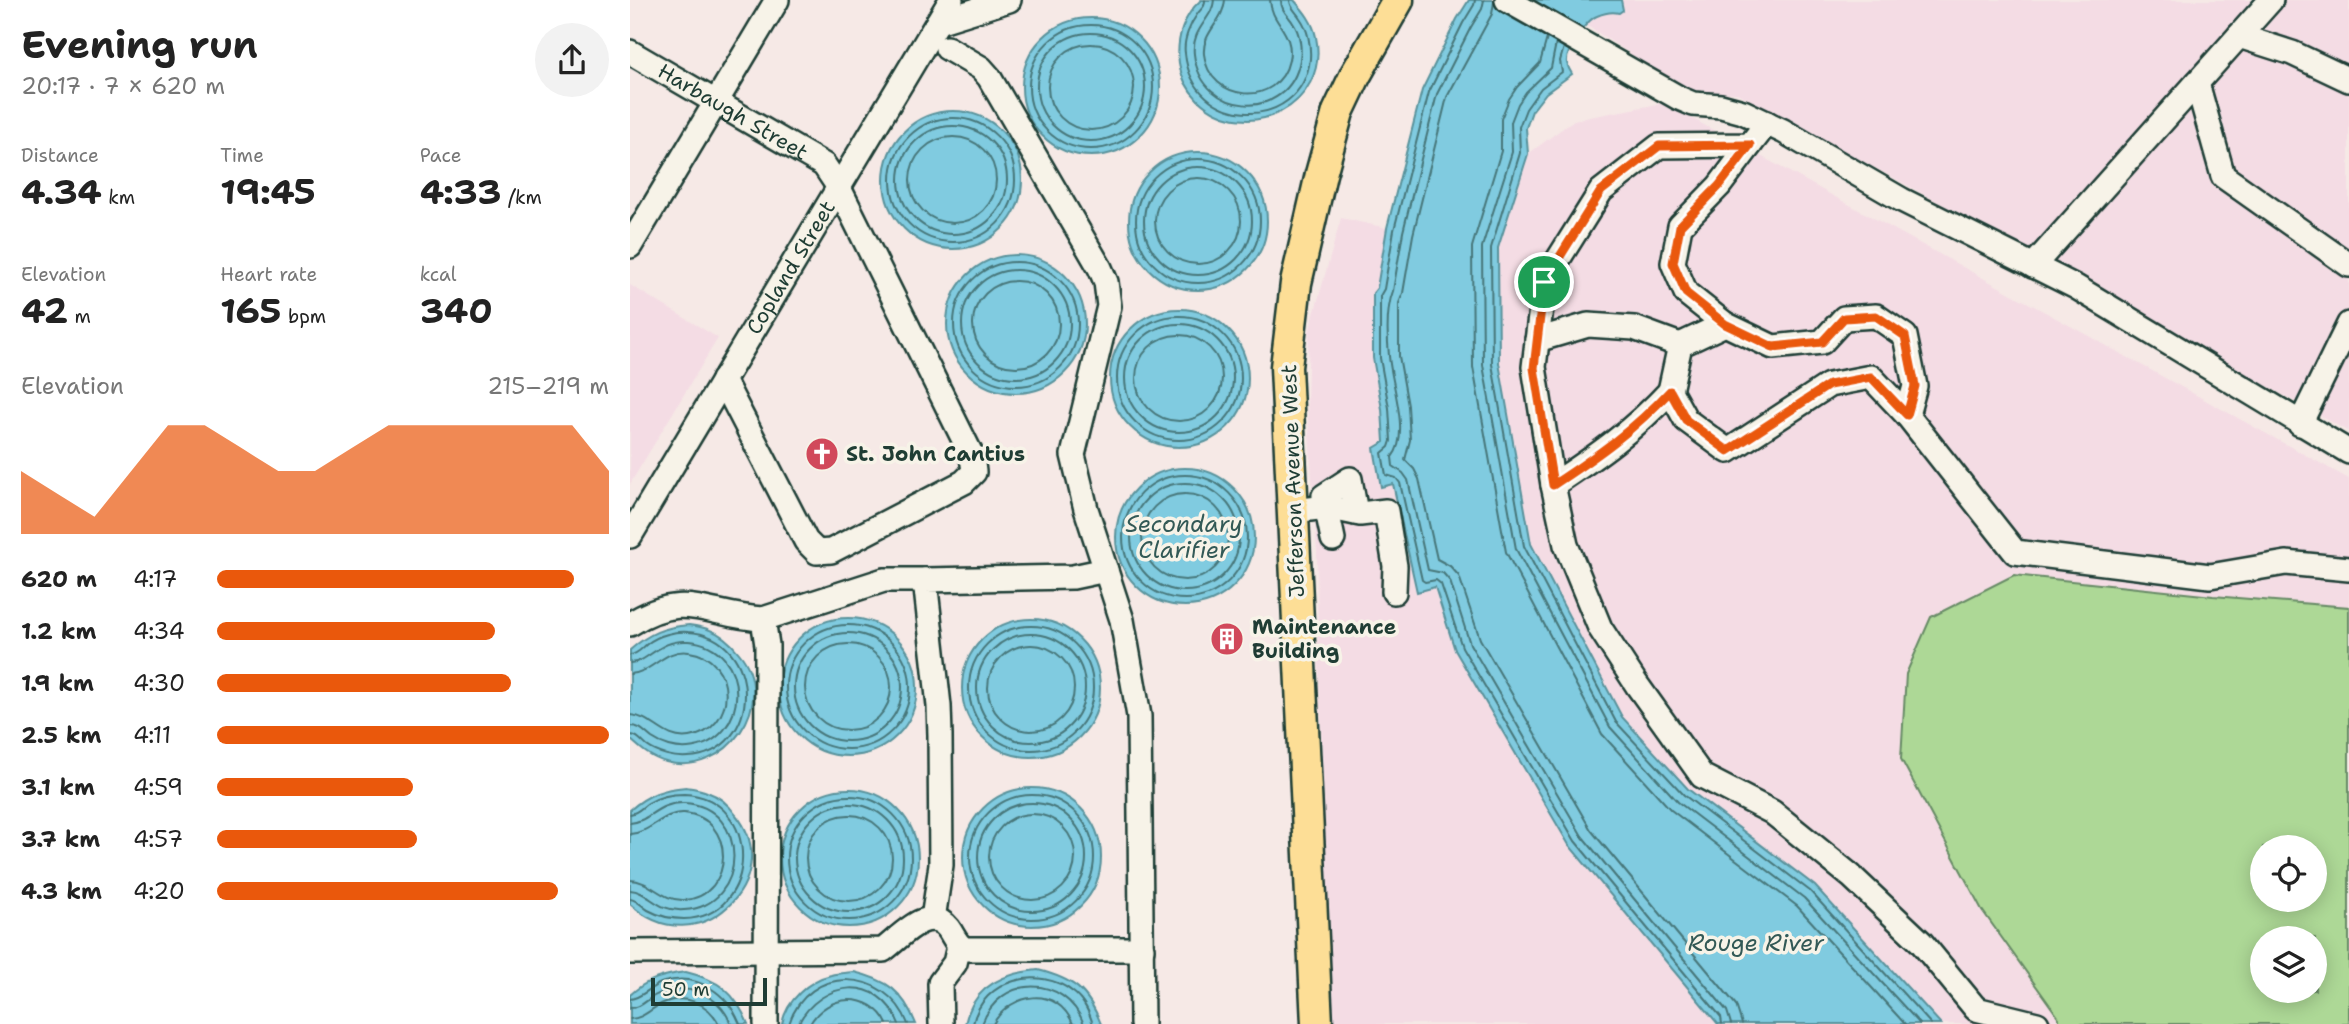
<!DOCTYPE html>
<html lang="en">
<head>
<meta charset="utf-8">
<style>
	:root { --surface:#fff; --page:#f2f2f2; --text:#222; --muted:#767676; --accent:#ea580c }
	body { margin:0; font-family:"Shantell Sans",sans-serif; background:var(--page); color:var(--text); height:100vh; display:flex; flex-direction:column; font-size:26px; white-space:nowrap }
	* { box-sizing:border-box; margin:0 }
	p { font-size:23px; color:var(--muted) }
	.icon { flex:none; width:38px; height:38px; fill:none; stroke:currentColor; stroke-width:2; stroke-linecap:round; stroke-linejoin:round }
	.map { position:relative; flex:1; overflow:hidden }
	.details { display:flex; flex-direction:column; background:var(--surface); width:630px }
	.details>* { flex:none }
	.buttons { position:absolute; left:1620px; top:835px; display:grid; gap:14px }
	.buttons a { display:grid; place-items:center; width:77px; height:77px; border-radius:50%; background:var(--surface); box-shadow:0 4px 18px #0003; font-size:35px }
	.scale { position:absolute; left:21px; bottom:18px; width:116px; box-sizing:border-box; padding-left:7px; border:4px solid #1f3d34; border-top:0; font-size:19px; line-height:24px; white-space:nowrap; color:#1f3d34; -webkit-text-stroke:5px #f7f3e8; paint-order:stroke }
	.pin { position:absolute; display:grid; place-items:center; width:60px; height:60px; color:#fff; margin:-30px; border:4px solid #fff; border-radius:50%; box-shadow:0 2px 7px #0007 }
	.round { display:grid; place-items:center; flex:none; width:74px; height:74px; border-radius:37px; background:var(--page) }
	.headline { display:flex; align-items:center; justify-content:space-between; height:119px; padding:0 21px }
	h1 { font-size:38px; font-weight:700; line-height:52px }
	.metrics { display:grid; grid-template-columns:repeat(3,1fr); gap:10px; height:119px; padding:7px 21px }
	.metrics div { display:grid; align-content:center }
	.metrics b { font-size:35px; font-weight:700 }
	.metrics small { font-size:19px; font-weight:400 }
	.metrics p { font-size:19px }
	.chart { height:196px; padding:14px 21px }
	.chart p { display:flex; justify-content:space-between }
	.chart svg { width:100%; height:126px; margin-top:7px; fill:var(--accent); opacity:.7 }
	ul { padding:0 21px; list-style:none; font-size:23px }
	li { display:grid; grid-template-columns:112px 84px 1fr; align-items:center; height:52px }
	li i { height:18px; border-radius:9px; background:var(--accent) }
	main { display:flex; flex:1; min-height:0 }
	.map>svg:first-child { display:block }
</style>
</head>
<body>
<main>
<section class="details">
<div class="headline"><div><h1>Evening run</h1><p>20:17 · 7 × 620 m</p></div><a class="round"><svg class="icon" aria-label="share" viewBox="0 0 24 24"><path d="M12 15V3M7 8l5-5 5 5M5 13v7h14v-7"/></svg></a></div>
<div class="metrics">
<div><p>Distance</p><b>4.34<small> km</small></b></div>
<div><p>Time</p><b>19:45</b></div>
<div><p>Pace</p><b>4:33<small> /km</small></b></div>
</div>
<div class="metrics">
<div><p>Elevation</p><b>42<small> m</small></b></div>
<div><p>Heart rate</p><b>165<small> bpm</small></b></div>
<div><p>kcal</p><b>340</b></div>
</div>
<div class="chart"><p><span>Elevation</span>215–219 m</p>
<svg viewBox="0 0 160 44" preserveAspectRatio="none"><path d="M0 44V22L10 30L20 38L30 22L40 6L50 6L60 14L70 22L80 22L90 14L100 6L110 6L120 6L130 6L140 6L150 6L160 22V44z"/></svg>
</div>
<ul>
<li><b>620 m</b>4:17<i style="width:91%"></i></li>
<li><b>1.2 km</b>4:34<i style="width:71%"></i></li>
<li><b>1.9 km</b>4:30<i style="width:75%"></i></li>
<li><b>2.5 km</b>4:11<i style="width:100%"></i></li>
<li><b>3.1 km</b>4:59<i style="width:50%"></i></li>
<li><b>3.7 km</b>4:57<i style="width:51%"></i></li>
<li><b>4.3 km</b>4:20<i style="width:87%"></i></li>
</ul>
</section>
<div class="map">
<svg width="1719" height="1024" viewBox="0 0 1719 1024">
	<rect width="100%" height="100%" fill="#f6e9e6"/>
	<filter id="ink" filterUnits="userSpaceOnUse"><feTurbulence type="fractalNoise" baseFrequency=".0143" numOctaves="2"/><feDisplacementMap in="SourceGraphic" scale="14" xChannelSelector="R" yChannelSelector="G"/><feConvolveMatrix kernelMatrix="1 2 1 2 8 2 1 2 1" color-interpolation-filters="sRGB"/></filter>
	<g filter="url(#ink)">
		<path fill="#f4dce4" d="M991,0H1719V432L1365,233L1107,93L1059,92L956,25L967,16L980,11L988,13L993,10Z
			M1034,103L1719,479V607L1583,596L1271,759L1352,910L1429,1018V1024H1311L1185,886L1058,789L992,717L901,544L869,363L868,248L898,154L944,120Z
			M711,218L757,228L747,288L743,293V358L752,409L754,442L744,448L752,487L763,484L787,592L805,586L808,599L939,845L1088,1024H702L688,647L687,552L677,403L679,332Z
			M0,285L88,338L0,484Z"/>
		<path fill="#add896" stroke="#668a65" stroke-width="2" fill-rule="evenodd" d="M1384,575L1583,596L1719,607V1024H1429V1018L1352,910L1271,759L1276,674L1301,617ZM1633,847H1685V900H1633ZM1633,938H1685V990H1633Z"/>
		<path fill="#80cbe0" stroke="#59929b" stroke-width="2" d="M571,0H664C674,11 683,22 686,37C700,105 618,147 568,100C558,90 551,77 549,63C546,39 553,16 571,0Z
			M839,0H991L993,10L989,13C981,11 974,13 967,16C956,20 935,52 937,63C938,67 940,71 942,74L916,93L902,111L896,128L898,154L868,248L869,363L901,544L992,717L1058,789L1185,886L1311,1024H1088L939,845L825,650L805,587L787,592L763,484L751,487L744,448L754,442L752,409L743,358V293L747,288L757,228L792,90L827,19Z
			M392 87a69 69 0 1 1 138 0a69 69 0 1 1-138 0Z
			M254 180a69 69 0 1 1 138 0a69 69 0 1 1-138 0Z
			M499 221a69 69 0 1 1 138 0a69 69 0 1 1-138 0Z
			M317 324a69 69 0 1 1 138 0a69 69 0 1 1-138 0Z
			M480 378a69 69 0 1 1 138 0a69 69 0 1 1-138 0Z
			M486 537a69 69 0 1 1 138 0a69 69 0 1 1-138 0Z
			M149 687a69 69 0 1 1 138 0a69 69 0 1 1-138 0Z
			M332 688a69 69 0 1 1 138 0a69 69 0 1 1-138 0Z
			M59,625C66,626 73,627 80,630C92,634 101,643 109,653C150,702 96,778 36,762C21,758 11,749 0,739V650C19,633 34,627 59,625Z
			M56,787C63,788 71,789 77,792C89,796 99,805 106,815C157,877 68,968 0,904V810C18,794 33,789 56,787Z
			M333 857a69 69 0 1 1 138 0a69 69 0 1 1-138 0Z
			M150 858a69 69 0 1 1 138 0a69 69 0 1 1-138 0Z
			M408,970C443,979 458,990 471,1024H335C343,987 374,973 408,970Z
			M56,972C89,980 105,992 118,1024H0V995C17,979 33,975 56,972Z
			M224,972C257,980 273,991 286,1024H152C156,1001 179,980 201,975C208,973 216,973 224,972Z"/>
		<g fill="none" stroke-linecap="round" stroke-linejoin="round">
			<path stroke="#467679" stroke-width="2" d="M575,0C575,7 572,8 568,13C560,24 553,40 555,53C562,130 671,134 680,59C681,45 678,29 670,18C666,11 660,8 660,0
				M584,0C583,19 561,28 564,54C571,118 659,123 670,60C672,48 670,33 663,23C658,15 651,11 651,0
				M595,0C594,21 572,32 574,54C579,103 649,108 659,60C665,32 641,24 640,0
				M845,0L844,5L833,23L799,92L764,230L754,289L750,296V358L759,408L761,441L759,447L752,453L756,475L766,478L770,483L792,580L795,582L806,580L811,584L832,647L945,841L1091,1017L1092,1024
				M854,0L852,9L841,27L807,94L773,232L763,291C756,309 757,335 759,356C761,384 781,434 762,457L763,466L773,473L778,480L798,570L813,573L820,581L840,644L952,836L1097,1011L1101,1024
				M864,2L862,14L817,97L783,235L773,293L769,303V356L778,406L780,440L775,460L784,469L789,479L807,559L820,566L829,576L850,639L961,830L1106,1005L1112,1024
				M399 87a62 62 0 1 1 124 0a62 62 0 1 1-124 0Z
				M407 87a54 54 0 1 1 108 0a54 54 0 1 1-108 0Z
				M917,38L910,63L887,87L879,99L871,119V151L842,247L843,367L876,552L972,734L1041,810L1167,906L1275,1024
				M926,43L921,68L896,92L888,104L881,122L882,152L852,247L853,365L886,549L980,727L1048,802L1174,898L1290,1024
				M418 87a43 43 0 1 1 86 0a43 43 0 1 1-86 0Z
				M934,47L930,61L932,72L911,88L896,109L889,127L890,153L861,248L862,364L894,546L986,722L1054,795L1180,891L1301,1024
				M261 180a62 62 0 1 1 124 0a62 62 0 1 1-124 0Z
				M269 180a54 54 0 1 1 108 0a54 54 0 1 1-108 0Z
				M280 180a43 43 0 1 1 86 0a43 43 0 1 1-86 0Z
				M506 221a62 62 0 1 1 124 0a62 62 0 1 1-124 0Z
				M514 221a54 54 0 1 1 108 0a54 54 0 1 1-108 0Z
				M525 221a43 43 0 1 1 86 0a43 43 0 1 1-86 0Z
				M324 324a62 62 0 1 1 124 0a62 62 0 1 1-124 0Z
				M332 324a54 54 0 1 1 108 0a54 54 0 1 1-108 0Z
				M343 324a43 43 0 1 1 86 0a43 43 0 1 1-86 0Z
				M487 378a62 62 0 1 1 124 0a62 62 0 1 1-124 0Z
				M495 378a54 54 0 1 1 108 0a54 54 0 1 1-108 0Z
				M506 378a43 43 0 1 1 86 0a43 43 0 1 1-86 0Z
				M493 537a62 62 0 1 1 124 0a62 62 0 1 1-124 0Z
				M501 537a54 54 0 1 1 108 0a54 54 0 1 1-108 0Z
				M512 537a43 43 0 1 1 86 0a43 43 0 1 1-86 0Z
				M156 687a62 62 0 1 1 124 0a62 62 0 1 1-124 0Z
				M339 688a62 62 0 1 1 124 0a62 62 0 1 1-124 0Z
				M164 687a54 54 0 1 1 108 0a54 54 0 1 1-108 0Z
				M347 688a54 54 0 1 1 108 0a54 54 0 1 1-108 0Z
				M175 687a43 43 0 1 1 86 0a43 43 0 1 1-86 0Z
				M358 688a43 43 0 1 1 86 0a43 43 0 1 1-86 0Z
				M0,655C8,654 11,649 17,644C28,635 45,631 58,632C134,636 134,753 58,757C44,758 28,754 17,746C11,741 8,735 0,735
				M0,663C20,662 28,639 58,641C123,645 122,743 58,748C46,749 32,745 22,738C14,732 11,726 0,726
				M0,674C23,673 34,648 59,652C108,658 108,730 59,737C34,741 23,716 0,715
				M340 857a62 62 0 1 1 124 0a62 62 0 1 1-124 0Z
				M157 858a62 62 0 1 1 124 0a62 62 0 1 1-124 0Z
				M348 857a54 54 0 1 1 108 0a54 54 0 1 1-108 0Z
				M165 858a54 54 0 1 1 108 0a54 54 0 1 1-108 0Z
				M359 857a43 43 0 1 1 86 0a43 43 0 1 1-86 0Z
				M0,814C8,813 11,808 18,803C28,797 42,794 54,794C132,797 131,917 54,919C41,919 29,916 18,910C11,906 8,900 0,899
				M176 858a43 43 0 1 1 86 0a43 43 0 1 1-86 0Z
				M0,823C19,822 27,802 54,803C120,806 120,907 54,910C26,912 19,891 0,890
				M0,834C21,833 32,812 54,813C106,817 106,896 54,900C31,901 21,880 0,880
				M0,999C12,998 22,985 34,982C68,972 98,994 110,1024
				M0,1008C11,1008 15,1001 24,996C53,980 89,993 101,1024
				M0,1019C14,1018 19,1010 31,1004C53,993 78,1002 89,1024
				M159,1024C178,964 256,967 278,1024
				M168,1024C191,980 249,973 269,1024
				M180,1024C197,993 241,991 257,1024
				M343,1024C352,979 410,965 443,992C454,1000 459,1012 463,1024
				M352,1024C371,974 434,974 454,1024
				M363,1024C381,992 427,985 443,1024"/>
			<defs>
				<g id="minor">
					<path d="M877,0L1049,98L1063,104L1091,106L1113,112L1153,131L1272,200L1446,287L1719,452"/>
					<path d="M308,22L379,0"/>
					<path d="M1609,36L1662,53L1719,80"/>
					<path d="M317,48L351,68L359,77L470,268L476,282L479,306L443,455L456,509L492,620L509,716L512,1024"/>
					<path id="s1" d="M0,52L194,165L208,186L342,456L344,472L334,482L201,551L187,552L176,541L93,380"/>
					<path d="M1567,83L1593,176L1719,265"/>
					<path d="M0,246L147,0"/>
					<path d="M1403,266L1641,0"/>
					<path d="M1095,324L1056,293L1043,263L1050,226L1089,186L1120,145"/>
					<path d="M907,340L958,325L1004,328L1050,345"/>
					<path d="M1040,391L1050,345L1095,324L1143,347L1192,342L1214,318L1246,316L1275,336L1285,386L1277,415"/>
					<path d="M1670,424L1719,324"/>
					<path d="M923,485L904,367L914,282L971,191L1029,146L1120,145L1137,123"/>
					<path d="M663,511L697,507L730,514L756,511L765,566L764,592"/>
					<path id="s2" d="M0,536L321,0"/>
					<path d="M703,539L694,496L720,479L726,513"/>
					<path d="M133,619L137,645L136,1024"/>
					<path d="M0,624C55,589 77,616 133,619L254,580H295"/>
					<path d="M303,919L311,865L310,735L309,706L295,580L443,577L476,570"/>
					<path d="M0,952L253,950C270,938 298,903 318,928C324,936 326,945 335,949H512"/>
					<path d="M311,1024L310,983L325,963L329,946"/>
					<path d="M1407,1024L1346,1009L1291,942L1221,876L1142,812L1072,776L1007,685L970,628L936,545L923,485C967,456 1004,430 1040,391L1056,420L1098,451L1199,385L1241,377L1277,415L1385,552L1580,576L1656,563L1719,569"/>
				</g>
				<path id="major" d="M687,1024L656,367L666,283L691,174L708,112L726,74L768,0"/>
			</defs>
			<use href="#minor" stroke="#1f3d34" stroke-width="28"/>
			<use href="#major" stroke="#1f3d34" stroke-width="35"/>
			<use href="#minor" stroke="#f7f3e8" stroke-width="23"/>
			<use href="#major" stroke="#fdde96" stroke-width="30"/>
		</g>
	</g>
	<g fill="none" stroke-linecap="round" stroke-linejoin="round" filter="url(#ink)">
		<defs>
			<path id="route" d="M1120,145L1089,186L1050,226L1043,263L1056,293L1095,324L1143,347L1192,342L1214,318L1246,316L1275,336L1285,386L1277,415L1241,377L1199,385L1098,451L1056,420L1040,391C1004,430 967,456 923,485L904,368L914,282L971,191L1029,146Z"/>
		</defs>
		<use href="#route" stroke="#fff" stroke-width="14"/>
		<use href="#route" stroke="#ea580c" stroke-width="9"/>
	</g>
	<defs>
		<symbol id="church-disc" viewBox="-11 -11 22 22"><circle r="9.5" fill="#d1495b" stroke="#f7f3e8"/><path d="M-1.2-6h2.4v3.5h3.3v2.4h-3.3V6h-2.4V-.1h-3.3v-2.4h3.3Z" fill="#fff"/></symbol>
		<symbol id="building-disc" viewBox="-11 -11 22 22"><circle r="9.5" fill="#d1495b" stroke="#f7f3e8"/><path d="M-4-6H4V6H1V3H-1V6H-4ZM-2.5-4.3h1.7v1.8h-1.7ZM.8-4.3h1.7v1.8H.8ZM-2.5-1h1.7V.8h-1.7ZM.8-1h1.7V.8H.8Z" fill="#fff"/></symbol>
	</defs>
	<g fill-rule="evenodd">
		<use href="#church-disc" x="173" y="435" width="38" height="38"/>
		<use href="#building-disc" x="578" y="620" width="38" height="38"/>
	</g>
	<g text-anchor="middle" stroke-width="7" stroke-linejoin="round" paint-order="stroke">
		<g font-size="21" fill="#1f3d34" stroke="#f7f3e8">
			<text dy="7" stroke="none"><textPath href="#s1" startOffset="119">Harbaugh Street</textPath></text>
			<text dy="7" stroke="none"><textPath href="#s2" startOffset="313">Copland Street</textPath></text>
			<text transform="translate(663 481) rotate(-92)" y="7">Jefferson Avenue West</text>
		</g>
		<g font-size="21" font-weight="bold" fill="#1f3d34" stroke="#f7f3e8" text-anchor="start">
			<text x="216" y="461">St. John Cantius</text>
			<text x="622" y="634">Maintenance<tspan x="622" dy="24">Building</tspan></text>
		</g>
		<g font-size="23" font-style="italic" fill="#325956" stroke="#f7f3e8">
			<text x="554" y="532">Secondary<tspan x="554" dy="26">Clarifier</tspan></text>
			<text x="1126" y="951">Rouge River</text>
		</g>
	</g>
</svg>
<div class="buttons">
<a><svg class="icon" aria-label="locate" viewBox="0 0 24 24"><circle cx="12" cy="12" r="6"/><path d="M12 2v4M12 18v4M2 12h4M18 12h4"/></svg></a>
<a><svg class="icon" aria-label="layers" viewBox="0 0 24 24"><path d="M12 4l9 5-9 5-9-5zM3 14l9 5 9-5"/></svg></a>
</div>
<div class="scale">50 m</div>
<div class="pin" style="left:914px;top:282px;background:#1e9e55"><svg class="icon" aria-label="arrive" viewBox="0 0 24 24"><path d="M6 21V4h12l-3 4 3 4H6"/></svg></div>
</div>
</main>
</body>
</html>
